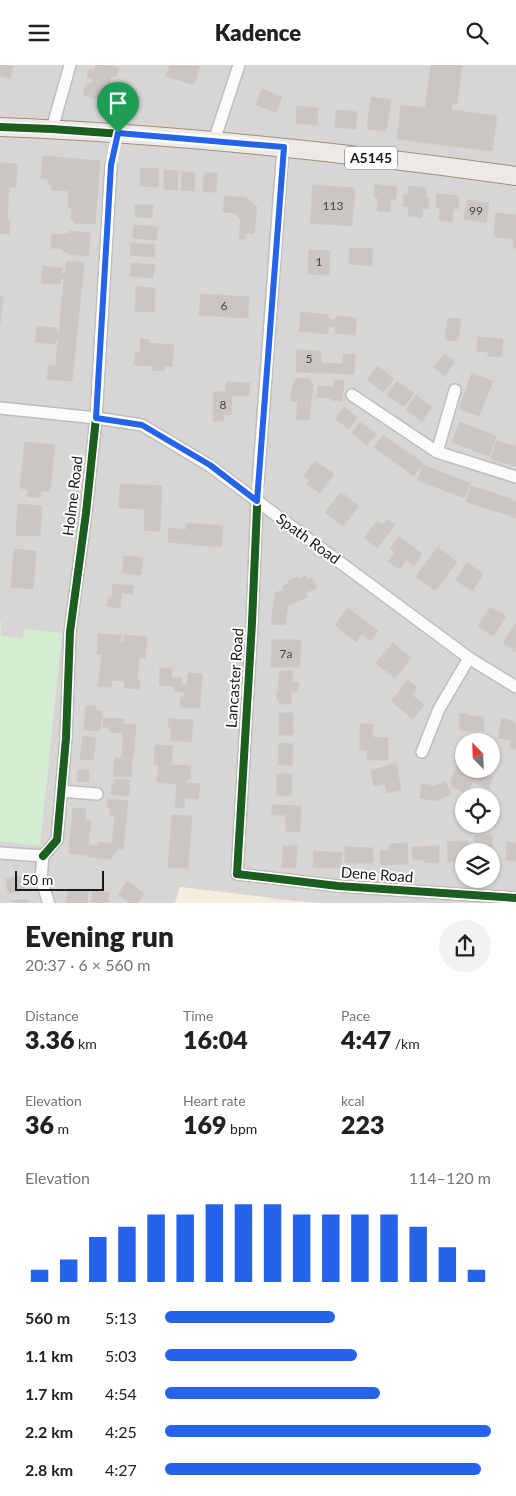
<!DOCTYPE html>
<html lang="en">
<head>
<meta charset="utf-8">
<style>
	:root { --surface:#fff; --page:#f2f2f2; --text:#202124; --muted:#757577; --accent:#2563eb }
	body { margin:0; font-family:Lato,sans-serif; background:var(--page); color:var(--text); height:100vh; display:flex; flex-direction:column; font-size:19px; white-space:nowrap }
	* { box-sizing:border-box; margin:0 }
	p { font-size:16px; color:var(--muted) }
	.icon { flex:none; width:28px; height:28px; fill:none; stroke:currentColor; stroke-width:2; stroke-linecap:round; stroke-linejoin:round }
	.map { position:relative; height:838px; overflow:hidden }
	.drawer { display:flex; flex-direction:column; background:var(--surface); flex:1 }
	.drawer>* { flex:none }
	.needle { width:32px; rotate:337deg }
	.fabs { position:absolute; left:455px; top:668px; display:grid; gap:10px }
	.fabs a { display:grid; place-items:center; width:45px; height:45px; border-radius:50%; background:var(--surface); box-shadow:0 1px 4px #0004; font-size:25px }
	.scale { position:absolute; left:15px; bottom:12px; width:89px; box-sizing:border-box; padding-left:5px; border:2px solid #1a1a1a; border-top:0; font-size:14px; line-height:18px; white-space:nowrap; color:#1a1a1a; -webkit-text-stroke:4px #fff; paint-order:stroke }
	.pin { position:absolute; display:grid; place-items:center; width:42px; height:42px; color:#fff; margin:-51px -21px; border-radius:50% 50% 50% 0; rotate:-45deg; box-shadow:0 0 5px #0007 }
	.pin .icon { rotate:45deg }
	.round { display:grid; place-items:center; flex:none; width:52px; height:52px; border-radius:26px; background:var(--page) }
	.overview { display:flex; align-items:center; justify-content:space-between; height:85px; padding:0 25px }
	h1 { font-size:28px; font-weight:800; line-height:38px }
	.figures { display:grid; grid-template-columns:repeat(3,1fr); gap:8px; height:85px; padding:5px 25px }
	.figures div { display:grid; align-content:center }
	.figures b { font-size:25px; font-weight:800 }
	.figures small { font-size:14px; font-weight:400 }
	.figures p { font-size:14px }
	.chart { height:140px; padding:10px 25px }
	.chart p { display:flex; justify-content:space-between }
	.chart svg { width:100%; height:90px; margin-top:5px; stroke:var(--accent); stroke-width:6 }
	ul { padding:0 25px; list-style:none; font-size:16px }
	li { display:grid; grid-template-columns:80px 60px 1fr; align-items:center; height:38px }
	li i { height:12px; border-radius:6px; background:var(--accent) }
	header { display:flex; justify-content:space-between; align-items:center; height:65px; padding:0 25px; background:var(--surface); font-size:22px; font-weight:800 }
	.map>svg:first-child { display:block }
</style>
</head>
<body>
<header><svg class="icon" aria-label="menu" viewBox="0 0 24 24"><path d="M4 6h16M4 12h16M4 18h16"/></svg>Kadence<svg class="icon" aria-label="search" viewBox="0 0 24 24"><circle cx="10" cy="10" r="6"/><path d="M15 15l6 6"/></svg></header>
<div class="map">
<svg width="516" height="839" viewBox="0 0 516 839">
	<rect width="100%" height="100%" fill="#e9e6e3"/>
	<path fill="#d8d6d5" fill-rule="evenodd" d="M0,0H516V838L319,839L180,822L175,838L0,839ZM464,676H491V704H464ZM464,731H491V759H464ZM464,786H491V814H464Z"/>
	<path fill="#f2efdf" d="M180,822L272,833L275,837L282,835L319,838H175Z"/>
	<path fill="#d4ecd1" d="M0,556H1V571L23,573L24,564L62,568L40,781L0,776Z"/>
	<path fill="#c9c6c4" stroke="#cbc8c5" d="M0,0H13L10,13L0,11Z
		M96,0H109L119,3L116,12L111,11L108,24L113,25L115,28L113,37L109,40L102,38L100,35L83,30L86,18L91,19L93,14L87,13L89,4L94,5Z
		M170,0L200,1L194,20L166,11Z
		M431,0H462L457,39L452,38L451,45L497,51L492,86L397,74L401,40L425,43Z
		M262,24L282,32L276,47L256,40Z
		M371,32L391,35L386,66L367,64Z
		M297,41L318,43L317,60L296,58Z
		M336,45L357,47L356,64L335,62Z
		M43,91L100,96L95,159L74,158V156L71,154L72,143H68L69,126L51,125V119H48L49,114L41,113Z
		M0,98L17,99L16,122H9L7,155H10L9,169L0,168Z
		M141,103L158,104V122L140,121Z
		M164,105L178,106L177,125L164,124Z
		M182,107H195L194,126L181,125Z
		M204,108H217L216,127H203Z
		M375,119L386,121L383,146H377L378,133H374Z
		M313,120L355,123L352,161L310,158Z
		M386,121L397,122L396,134H391L390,147L383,146Z
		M409,121L418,122L415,152L408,151L409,142L403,141L404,130L408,131Z
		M418,122L426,123L425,132L429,133L428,144L423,143L422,153L415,152Z
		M437,129L448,130L445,156L439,155L440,143L436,142Z
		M448,130L459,131L458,144L454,143L452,157L445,156Z
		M225,131L246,133L257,142L254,169L246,168L245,174H239L241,155L235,148L223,147Z
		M467,135L489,138L486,157L464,154Z
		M135,140H153L152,153L135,152Z
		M496,148L516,150V183H513L514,174L495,172L494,167Z
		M134,160L158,162L156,175L133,173Z
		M70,166L90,168L89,191L68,189V187H63V184L51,183L52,169L64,170V168L69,169Z
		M131,178L155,180L154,192L130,190Z
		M350,183L373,184L372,201L349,199Z
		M309,185L330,186L329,210L308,209Z
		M67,196L84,198L72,316L47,314L49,300L56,301L58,274H56L55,279L35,277L37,261L57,263V268H59L64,214H61L60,219L41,218L43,201L63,203L62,209H65Z
		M131,198L155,200L153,213L130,211Z
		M136,222L155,223L154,247L135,246Z
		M201,229L249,232L248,253L199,250Z
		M0,232H3L0,260Z
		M301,247L329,250V254L335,255L336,251L357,253L355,270L335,268L336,262L328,261V269L299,266Z
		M448,253L461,254L458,276L445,275Z
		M478,272L503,274L501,292L488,291V287L477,286Z
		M141,274L149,275L148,278L174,280L172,302L165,301L164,306L152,305L153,301L134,300L135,288H140Z
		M297,285L321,286V298L343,299V289L355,290L354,309L296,307Z
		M445,289L455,297L444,311L434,302Z
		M378,301L394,314L383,327L367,315Z
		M472,308L493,316L479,351L459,344Z
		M297,313L309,314L313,319L309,355L296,354L298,337L290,336L294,316Z
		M334,315L344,316L342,336L331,335V333L317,332L318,321L334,322Z
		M397,316L414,328L404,342L387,330Z
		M226,317L250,318L249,331L232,330L231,350H224V356H213L214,327H226Z
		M416,330L432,342L422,356L406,345Z
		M344,342L357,352L349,364L336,354Z
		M360,357L376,369L367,380L352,368Z
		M460,357L496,371L489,391L452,377Z
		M383,370L423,398L414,411L374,382Z
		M496,376L516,381V401L491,394Z
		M25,377L55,380L50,426H41L40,433L27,431L28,424L20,423Z
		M315,396L334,409L320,428L307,419L310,415L304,411Z
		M423,400L470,418L464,433L417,415Z
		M120,419L162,421L160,466L144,465L145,444L119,443Z
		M471,421L514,435L509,450L466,437Z
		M341,427L359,441L343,461L325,447Z
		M515,436L516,437V453L510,451Z
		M18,439L42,441L40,471L16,470Z
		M387,454L395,460L377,483L364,473L377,456L383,459Z
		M187,458L223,461L221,482L168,477L169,463L186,465Z
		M399,471L422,489L414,501L406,495L399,504L388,496L395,487L390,483Z
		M438,482L457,497L435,526L416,511Z
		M14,484L36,486L33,524L11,522Z
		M124,491L143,493L141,510L122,508Z
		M467,498L483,509L472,526L456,515Z
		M306,511L308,515L312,513L317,523L305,528L307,532L288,540L285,560L271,559L275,528L283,525L282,521L289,518L288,516L298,512L299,514Z
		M113,519L134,521L133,529L122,528L120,543L107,541L108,532H112Z
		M490,542L506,551L493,571L478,561Z
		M348,543L378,566L370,576L362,569L356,577L335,560Z
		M515,559L516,560V587L503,578Z
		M98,569L121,570L120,577H124V570L147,572L145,593H139L137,614L140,615L139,624L124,623L125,616L112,615L111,622L98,621L102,589H97Z
		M272,575H301L300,602H271Z
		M393,578L411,593L395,613L376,598Z
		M160,603H172L171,612L182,613L181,619L187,620L188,608L202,609L200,643L180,642L181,632L184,633V627L174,626V621L159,620Z
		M280,606H293L292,618H299L298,626H291V639H279V634H277V626H279V620H278Z
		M408,615L417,623L412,630L424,640L413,654L391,636Z
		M88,641H96V645L102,646L100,666L84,665L86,642Z
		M279,648H293V670H279Z
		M459,649H469V651H483L484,666H460Z
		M103,653L124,654L123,659L136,660L133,693L122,692L123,668L109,667V662H103Z
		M502,653L513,656V658L516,659V684L510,683L512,675L498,673Z
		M169,654L193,655L191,677L171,675V662H168Z
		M360,659H373L372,672L388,673V695H367V685H360Z
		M83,671L96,673L93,695L80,694Z
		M279,678L293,679L292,700H278Z
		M155,680L173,681L171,700L191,701L190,714H186V718L200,719L198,734L185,733L184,743L175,742L177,719L157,717L159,700L154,699Z
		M115,693L132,694L131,712L113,711Z
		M459,697L464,699V704H474L493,712L488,724L473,717L469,724L466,723L464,727L451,721L452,718L450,717Z
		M396,698L401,725L387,728L385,719L374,721L371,706Z
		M78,705H89V717L77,716Z
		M277,709H292L291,731L277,730Z
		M115,714L130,715L129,731L111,729L112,719H115Z
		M445,716L451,729L436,736L420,733L422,719L435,721Z
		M108,734L128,736L123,784L116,783V788H113L112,794L88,792L89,780L97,781L98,777L112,779L115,751L110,750L111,744L107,743Z
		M272,740L301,741L300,767L286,766V750H272Z
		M73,743L86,744L85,755L91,756L87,790L69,788Z
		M172,750L192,751L188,803L168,802Z
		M492,770L493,797H491V786H481V783L475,784V771Z
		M468,776L469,786H464V796L448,797L447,777Z
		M507,777L516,778V796L506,795Z
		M407,778L408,799L381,800L380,786H389V779Z
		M283,781H297L296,803L282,802Z
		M439,781V798L424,797V794L413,795L412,782Z
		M345,782L373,783V798H345Z
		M314,786L342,788L341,803L313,802Z
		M22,811L25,825L8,828L6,814Z
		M128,816L144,829L137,839H130L118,829Z
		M68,824L88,826L87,839H66Z
		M93,826L109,828L108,839H91Z
		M27,834L28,839H13V836Z"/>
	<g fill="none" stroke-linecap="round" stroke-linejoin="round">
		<defs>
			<path id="street" d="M52,64L70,0
				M214,76L239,0
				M352,330L437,387L516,412
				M0,343L96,353L142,360L210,401L469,593L516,622
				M437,387L455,325
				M258,419L283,82
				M257,436L252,558L237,809L338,821L516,833
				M422,687L439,644L469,593
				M61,726L97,729
				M0,788L43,791
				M43,791L57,775L66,673L70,567L86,448L96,353L111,100
				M43,791L41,814L49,839"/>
			<path id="primary" d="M0,62C173,69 345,87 516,111"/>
		</defs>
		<use href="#street" stroke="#bebdbb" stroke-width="14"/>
		<use href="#primary" stroke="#9b9183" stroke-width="20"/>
		<use href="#street" stroke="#fcfbfb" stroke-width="11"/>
		<use href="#primary" stroke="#eee9e4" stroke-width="18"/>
		<defs>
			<path id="cycleway" d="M0,62L52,64L247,78
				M258,419L252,558L237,809L338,821L516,833
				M43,791L57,775L66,673L70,567L86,448L96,353L111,100L117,69"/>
		</defs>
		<use href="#cycleway" stroke="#fff" stroke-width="11"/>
		<use href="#cycleway" stroke="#1b5e20" stroke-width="8"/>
	</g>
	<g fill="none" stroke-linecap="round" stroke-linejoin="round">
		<defs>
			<path id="route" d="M118,68L284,82L257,436L210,400L142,360L96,353L111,100Z"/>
		</defs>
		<use href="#route" stroke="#fff" stroke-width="10"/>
		<use href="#route" stroke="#2563eb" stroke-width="6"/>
	</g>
	<g text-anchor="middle" stroke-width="4" stroke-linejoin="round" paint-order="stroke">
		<g font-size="12" fill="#464544">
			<text x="333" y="145">113</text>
			<text x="476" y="150">99</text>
			<text x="319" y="201">1</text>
			<text x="224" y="245">6</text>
			<text x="309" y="298">5</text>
			<text x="223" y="344">8</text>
			<text x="286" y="593">7a</text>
		</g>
		<rect fill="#fff" stroke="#5f5f5f" stroke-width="1" x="345" y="81.5" width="52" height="23" rx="4"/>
		<g font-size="14" font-weight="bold" fill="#1a1a1a">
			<text x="371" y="98">A5145</text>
		</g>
		<g font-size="15" fill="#1a1a1a" stroke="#fff">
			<text transform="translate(73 431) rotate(-83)" y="5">Holme Road</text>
			<text transform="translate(308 474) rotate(36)" y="5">Spath Road</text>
			<text transform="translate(235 613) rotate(-86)" y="5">Lancaster Road</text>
			<text transform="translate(377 810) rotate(4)" y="5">Dene Road</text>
		</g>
	</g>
</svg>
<div class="fabs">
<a><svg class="needle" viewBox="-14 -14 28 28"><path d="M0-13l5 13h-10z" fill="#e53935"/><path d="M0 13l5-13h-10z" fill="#757577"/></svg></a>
<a><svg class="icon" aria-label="locate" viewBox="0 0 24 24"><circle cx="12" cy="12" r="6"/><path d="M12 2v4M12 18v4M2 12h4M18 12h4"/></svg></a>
<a><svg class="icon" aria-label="layers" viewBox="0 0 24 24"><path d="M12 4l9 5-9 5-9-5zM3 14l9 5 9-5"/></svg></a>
</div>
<div class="scale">50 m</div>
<div class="pin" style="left:118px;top:68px;background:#1e9e55"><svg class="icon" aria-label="arrive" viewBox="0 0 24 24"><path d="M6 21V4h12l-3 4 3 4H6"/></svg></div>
</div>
<section class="drawer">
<div class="overview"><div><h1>Evening run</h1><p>20:37 · 6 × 560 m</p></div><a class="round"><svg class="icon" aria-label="share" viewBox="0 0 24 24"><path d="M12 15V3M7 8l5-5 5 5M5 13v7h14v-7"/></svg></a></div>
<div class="figures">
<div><p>Distance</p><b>3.36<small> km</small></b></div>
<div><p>Time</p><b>16:04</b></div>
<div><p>Pace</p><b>4:47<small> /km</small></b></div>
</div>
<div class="figures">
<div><p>Elevation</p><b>36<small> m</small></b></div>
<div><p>Heart rate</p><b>169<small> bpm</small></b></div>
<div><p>kcal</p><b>223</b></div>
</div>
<div class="chart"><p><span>Elevation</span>114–120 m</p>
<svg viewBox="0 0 160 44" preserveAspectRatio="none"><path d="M5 44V38M15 44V33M25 44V22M35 44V17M45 44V11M55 44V11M65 44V6M75 44V6M85 44V6M95 44V11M105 44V11M115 44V11M125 44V11M135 44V17M145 44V27M155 44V38"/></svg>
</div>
<ul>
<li><b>560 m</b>5:13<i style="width:52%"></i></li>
<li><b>1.1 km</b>5:03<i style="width:59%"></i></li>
<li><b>1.7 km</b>4:54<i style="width:66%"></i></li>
<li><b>2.2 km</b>4:25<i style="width:100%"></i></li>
<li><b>2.8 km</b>4:27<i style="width:97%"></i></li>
</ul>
</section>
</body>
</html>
